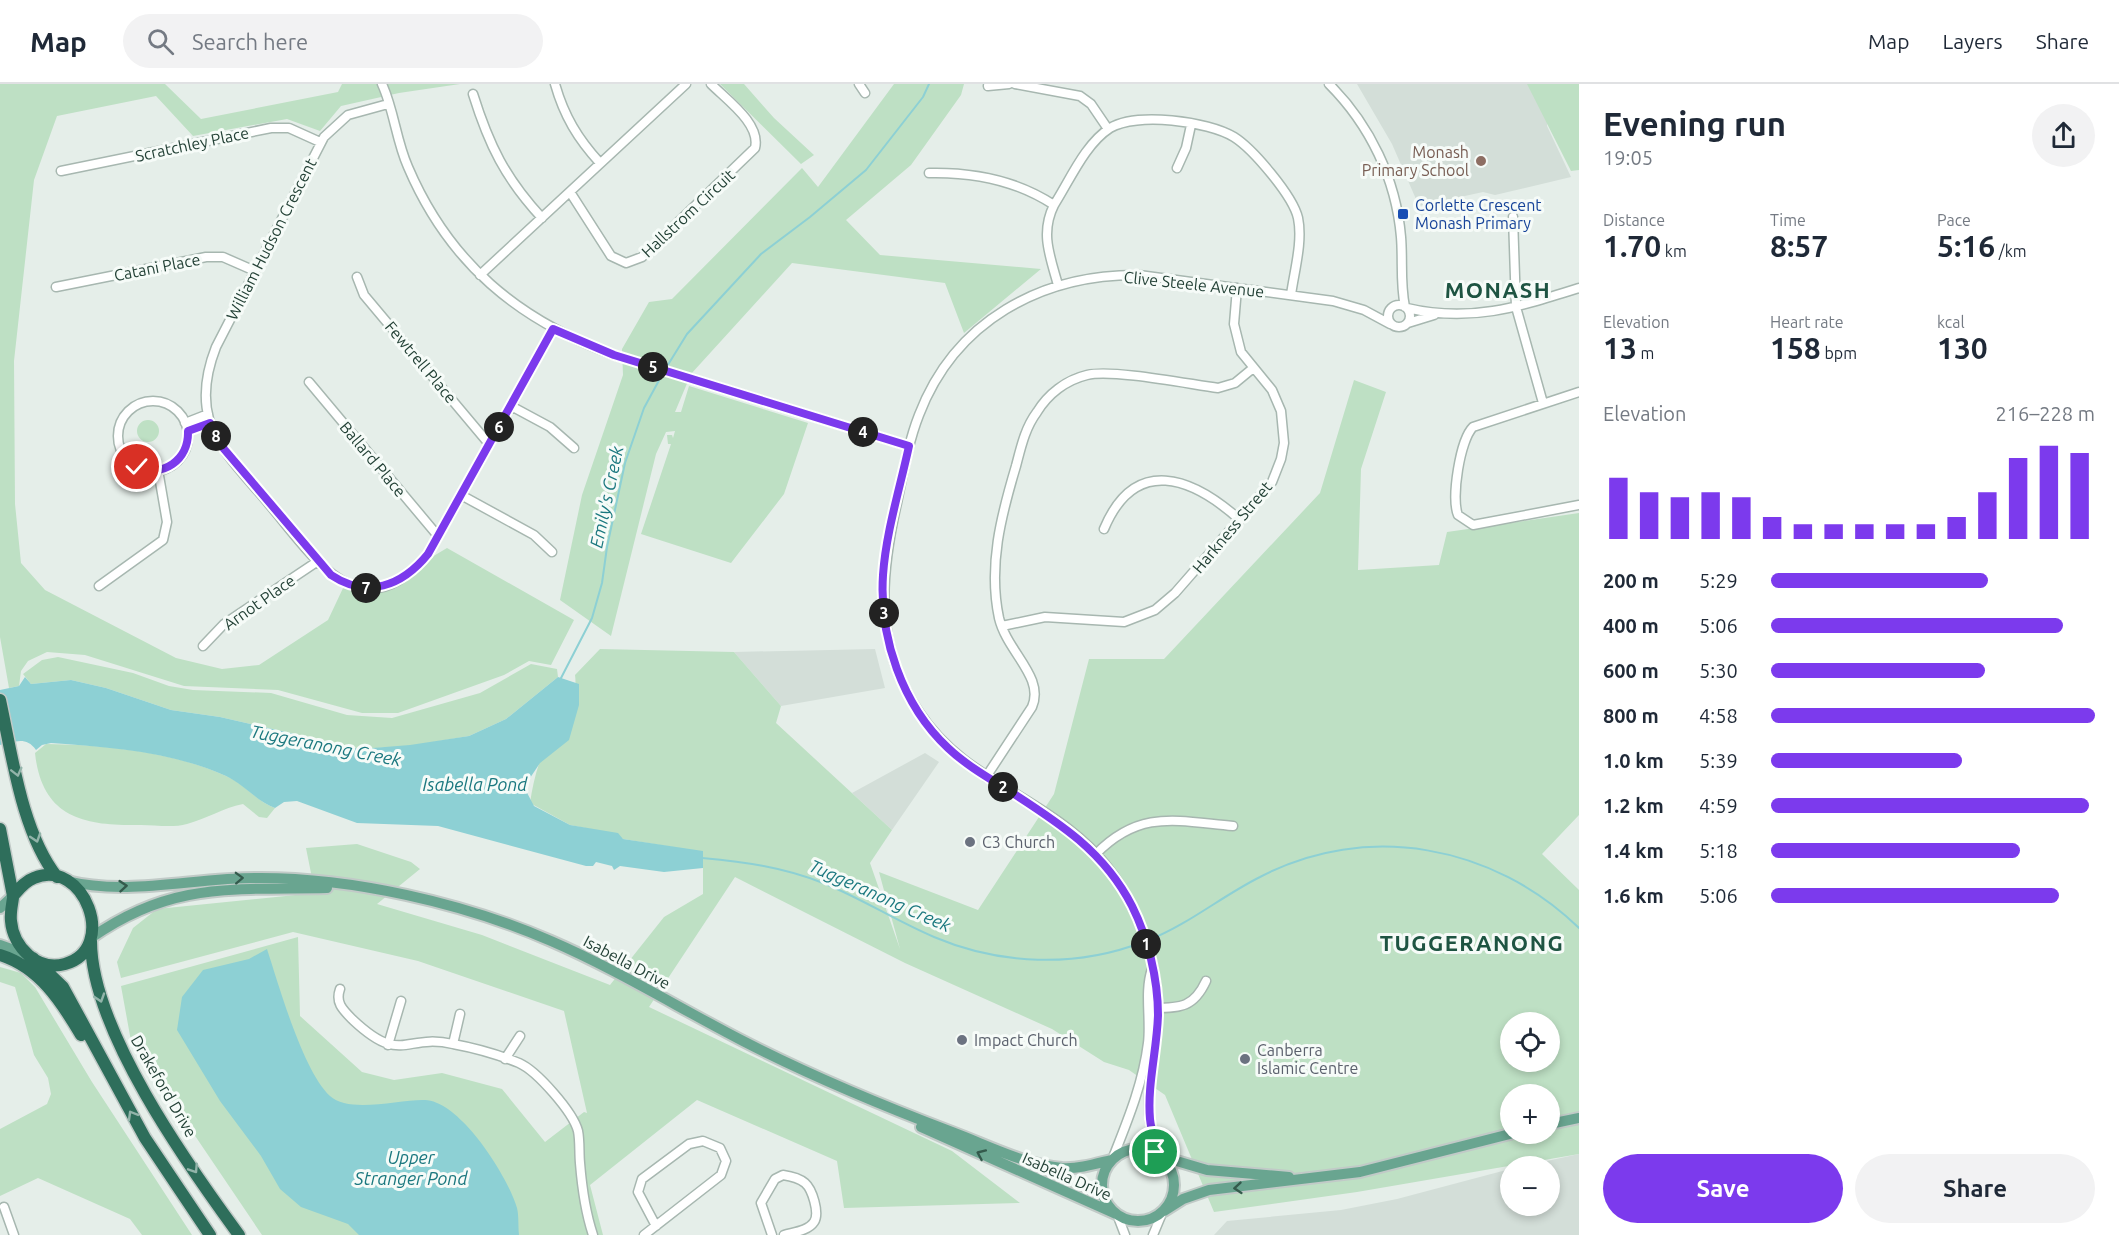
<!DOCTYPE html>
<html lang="en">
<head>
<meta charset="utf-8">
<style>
	:root { --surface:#fff; --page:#f2f2f3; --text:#1f2937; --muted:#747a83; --line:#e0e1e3; --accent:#7c3aed }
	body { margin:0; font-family:Ubuntu,sans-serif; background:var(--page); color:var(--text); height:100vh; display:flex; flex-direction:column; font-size:22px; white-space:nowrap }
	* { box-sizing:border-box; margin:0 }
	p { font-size:20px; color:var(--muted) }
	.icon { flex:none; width:33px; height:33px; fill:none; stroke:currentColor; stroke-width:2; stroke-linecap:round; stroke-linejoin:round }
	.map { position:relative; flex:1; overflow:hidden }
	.details { display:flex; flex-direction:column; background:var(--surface); width:540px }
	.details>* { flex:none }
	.fabs { position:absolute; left:1500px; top:928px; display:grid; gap:12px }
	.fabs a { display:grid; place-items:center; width:60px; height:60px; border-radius:50%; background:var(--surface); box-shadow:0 3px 9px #0003; font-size:30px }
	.pin { position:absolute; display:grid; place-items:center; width:51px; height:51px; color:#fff; margin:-26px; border:3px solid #fff; border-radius:50%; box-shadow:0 2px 6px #0007 }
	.km { position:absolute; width:30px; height:30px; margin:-15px; border-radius:50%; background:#222; color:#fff; font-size:16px; line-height:30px; text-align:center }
	.round { display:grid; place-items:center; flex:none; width:63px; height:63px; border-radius:32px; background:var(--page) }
	.summary { display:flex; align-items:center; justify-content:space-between; height:102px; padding:0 24px }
	h1 { font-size:33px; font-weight:700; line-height:45px }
	.figures { display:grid; grid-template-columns:repeat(3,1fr); gap:9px; height:102px; padding:6px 24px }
	.figures div { display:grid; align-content:center }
	.figures b { font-size:30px; font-weight:700 }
	.figures small { font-size:16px; font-weight:400 }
	.figures p { font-size:16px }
	.chart { height:168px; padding:12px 24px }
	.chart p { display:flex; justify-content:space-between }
	.chart svg { width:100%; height:108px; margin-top:6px; stroke:var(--accent); stroke-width:6 }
	.button { display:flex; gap:12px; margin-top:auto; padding:12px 24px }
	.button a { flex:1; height:69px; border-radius:36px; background:var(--accent); color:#fff; font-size:24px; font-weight:700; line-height:69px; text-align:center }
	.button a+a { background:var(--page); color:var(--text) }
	ul { padding:0 24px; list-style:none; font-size:20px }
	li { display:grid; grid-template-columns:96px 72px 1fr; align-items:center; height:45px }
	li i { height:15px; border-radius:8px; background:var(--accent) }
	header { display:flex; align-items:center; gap:36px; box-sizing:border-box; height:84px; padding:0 30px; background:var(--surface); border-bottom:2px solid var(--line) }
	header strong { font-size:28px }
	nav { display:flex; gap:33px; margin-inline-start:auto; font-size:21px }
	.search { width:420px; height:54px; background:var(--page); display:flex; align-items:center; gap:15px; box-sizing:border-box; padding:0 21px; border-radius:33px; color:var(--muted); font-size:22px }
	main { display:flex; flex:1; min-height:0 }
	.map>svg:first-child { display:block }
</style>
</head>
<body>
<header>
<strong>Map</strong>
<div class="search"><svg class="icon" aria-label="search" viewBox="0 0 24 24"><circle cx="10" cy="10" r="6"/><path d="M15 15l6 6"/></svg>Search here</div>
<nav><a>Map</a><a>Layers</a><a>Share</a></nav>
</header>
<main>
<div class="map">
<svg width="1579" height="1151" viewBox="0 0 1579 1151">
	<rect width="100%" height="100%" fill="#e5eee9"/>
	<path fill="#d3ded8" d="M1357,0H1560L1550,14L1547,42L1571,93L1495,111L1483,108L1419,122L1392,60Z
		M875,565L885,604L781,622L734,568Z
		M925,669L939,678L892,746L852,709Z
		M1579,1070V1151H1214L1227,1137L1341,1126L1397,1115L1510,1085V1122H1550V1083H1520Z"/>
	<path fill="#bee0c4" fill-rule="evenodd" d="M0,0H165L201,35L338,8L342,0H460L399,9L341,22L320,47L287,35L193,52L156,12L57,32L34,96L14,277L15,420L21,479L45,506L176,574L222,585L259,581L328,536L344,502L370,510L447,464L574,536L551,581L529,577L504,591L398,629H362L278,606L184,602L85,571L47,568L28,577L21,587L19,602L9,604L0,553Z
		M720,0H744L774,34L814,71L801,80Z
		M894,0H964L961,11L911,81L846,136L880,171L1041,185L964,249L945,199L792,179L691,290L675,328H681L689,302L808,339L784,410L731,479L641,450L671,360H668L667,351H672L673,354L675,347L666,348L656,370L611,552L560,516L582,411L623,291L622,265L649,218L672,215L802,84L818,103Z
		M1527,0H1579V86L1571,87Z
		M1354,296L1386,308L1361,385L1358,486L1439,481L1447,448L1579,429V731L1542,770L1579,806V1070L1357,1108L1214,1128L1165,1011L1129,986L1104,978L1052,945L905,879L735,793L649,923L952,1067L1020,1119L844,1124L837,1077L697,1016L590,1101L603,1151H262L131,957L121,902L298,853L300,932L362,988L394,996L442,989L502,1005L545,1058L584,1028L587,1029L564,927L418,877L293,848L121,894L117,878L133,844L157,825L315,809L306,764L357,760L411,778L420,785L377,820L482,851L610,901L664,833L703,810V768L623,755L611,749L570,741L530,719C533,698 538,679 547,659C558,635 579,619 575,591L600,565L734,568L781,622L776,639L892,746L870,779L900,865L879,788L978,826L1054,710L1089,575H1164L1320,409ZM1510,939H1550V978H1510ZM1510,1011H1550V1050H1510Z
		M137 347a11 11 0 1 1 22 0a11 11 0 1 1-22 0Z
		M58,573L133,589L169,602L193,606L271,609L347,631L392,634L480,609L531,580L557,585L558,593L506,635L469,652L410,662L360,665L220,633L171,626L106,604L71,596L31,600L23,590L42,576Z
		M46,660C105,661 171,667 226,692C245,700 256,717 275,724L267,734L259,733L243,720C223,724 206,735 187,740C173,744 155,741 141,741C84,742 42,734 35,669Z
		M0,883L21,889L35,903L92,998L192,1151H142L130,1135L38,1094L0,1112V1045L47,1020L51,1010L48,994L34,971L15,903L0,898Z"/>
	<path fill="#8dd0d4" d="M25,593L31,600L71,596L106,604L171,626L220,633L360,665L410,661L469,652L506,635L558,593L579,600V621L569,656L540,679L524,703L534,722L570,741L618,749L623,755L703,767V784L664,788L620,782L614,786L612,782L596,778L593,782H586L438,742L357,739L297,717L284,718L275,724C256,717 245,701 226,692C173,668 110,663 51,659L42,661L36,666C26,652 15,658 0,661V606L19,602Z
		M267,865C279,902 303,987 330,1012C349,1030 401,1015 425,1016C460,1017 508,1092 517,1124C519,1132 518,1142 519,1151H359L348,1140L301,1123L280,1105L261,1072L220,1017L177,946L182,913L203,886L249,875Z"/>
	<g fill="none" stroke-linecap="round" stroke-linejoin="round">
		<path stroke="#8dd0d4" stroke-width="2" d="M666,284L687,250L761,170L810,133L866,86L923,13L929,0
			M560,596L592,534L602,499L607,463L625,379L644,324L663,289
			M702,774C745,778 783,783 823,799C861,814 896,837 934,853C1000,881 1076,884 1143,858
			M1149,856C1189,840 1222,812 1260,793C1366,737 1494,761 1579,844"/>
		<defs>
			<path id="minor" d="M382,0C394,26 396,56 408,83C449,179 518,236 614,271L909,362
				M555,0C564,32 578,55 600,79
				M859,0L865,9
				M1015,0L1080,12L1091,20L1108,45
				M1329,0C1370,41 1396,95 1401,153C1403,177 1400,199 1405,223
				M988,2L1009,0
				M473,10C489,61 505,94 542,134
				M388,20L348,31L324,53L216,263C207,286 202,310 209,335C219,368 248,394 269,420C314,473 360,551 428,470L553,245
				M1177,84L1186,64L1191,41
				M61,87L271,44H289L320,58
				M929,89C973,88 1016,96 1054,121
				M570,108L611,172L626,179L642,173L755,64C761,40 727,16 711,0
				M1513,133L1516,223L1543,319
				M480,191L686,0
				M357,193L364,211L489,360
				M1058,201C1050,172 1040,149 1054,121C1070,96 1085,60 1110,44C1136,28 1208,37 1234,53C1253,65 1293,112 1298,134C1303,158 1294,188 1291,211
				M56,203L206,173H223L255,187
				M1388 232a11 11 0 1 1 22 0a11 11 0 1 1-22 0Z
				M1407,224C1470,239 1519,223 1579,204
				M1408,239L1434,231
				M309,298L438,452
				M1579,308L1473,343C1460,356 1451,414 1458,431L1473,441L1579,421
				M118 352a35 35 0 1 1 70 0a35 35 0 1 1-70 0Z
				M511,322L550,343L574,364
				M185,339L208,330
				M188,347L210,339
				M461,411L534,451L552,468
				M1104,445C1135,371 1192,393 1240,436
				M99,502L163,456L167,438L158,386
				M1002,542L1045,533L1124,538L1155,526L1175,509L1272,398L1281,375L1284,359L1281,327L1272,306L1241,268L1234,240L1237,204
				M203,562L224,540L318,477
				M986,693L1032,623C1045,593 1007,568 999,534C988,482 1001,432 1016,382C1021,363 1025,344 1037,328C1048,310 1066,296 1087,291C1113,285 1188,300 1218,304L1235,299L1252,285
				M1096,770C1140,725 1177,737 1233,742
				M340,905C335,919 343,926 353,936C402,982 404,949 453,960C475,964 499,971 519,979C537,987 573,1028 578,1047C580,1057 579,1069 580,1079C582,1104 585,1127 593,1151
				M1154,924C1181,924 1194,923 1206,897
				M453,960L460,930
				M388,961L401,917
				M505,975L520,952
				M1159,1071C1156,1060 1152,1049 1150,1038C1145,1000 1159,962 1158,924C1157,891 1148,855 1133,825C1119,794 1097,767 1070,746C1017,704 958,687 919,628C874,562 880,493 897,419C903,390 908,359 919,331C955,237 1041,190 1139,191L1333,217L1364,226L1390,240
				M1112,1076C1127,1038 1143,1000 1148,959C1151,936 1144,907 1152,885
				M4,1123L14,1151
				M1117,1130L1125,1151
				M644,1151L721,1091L726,1077L720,1064L703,1057L689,1060L642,1095L638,1108L656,1142
				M772,1151L761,1119L775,1095L783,1091C790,1092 799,1094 805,1099C812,1105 820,1129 814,1138C808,1147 794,1148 784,1151
				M1153,1151L1163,1127"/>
			<path id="major" d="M67,797C127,812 193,794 255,794C350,793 464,819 551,857C618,886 679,924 743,957C811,992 881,1021 952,1048C987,1061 1025,1081 1062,1084C1079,1085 1095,1080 1111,1076
				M0,824L13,812
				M91,854C172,797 234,806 327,804
				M0,861L28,871
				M1550,1040L1579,1034
				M921,1043L1116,1130
				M1102 1101a36 36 0 1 1 72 0a36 36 0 1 1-72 0Z
				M1163,1073L1207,1086L1289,1093
				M1164,1127L1183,1115L1209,1106L1360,1088L1510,1050"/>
			<path id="highway" d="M0,616C12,671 22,749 57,793
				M0,745L13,812
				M13,814C12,821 10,829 11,837C13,863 38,888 65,880C119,865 84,773 34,794C25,797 19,805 13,812
				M91,857C91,945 187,1080 239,1151
				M0,871C39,883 61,917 81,951
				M33,874L63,903L145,1054L210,1151"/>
		</defs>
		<use href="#minor" stroke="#a7b7b0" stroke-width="11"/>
		<use href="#major" stroke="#c1cac7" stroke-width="14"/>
		<use href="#highway" stroke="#c1cac7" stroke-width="15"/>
		<use href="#minor" stroke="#fff" stroke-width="8"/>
		<use href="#major" stroke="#69a590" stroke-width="10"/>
		<use href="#highway" stroke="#2e6e5b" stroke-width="12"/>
	</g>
	<defs><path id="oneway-chevron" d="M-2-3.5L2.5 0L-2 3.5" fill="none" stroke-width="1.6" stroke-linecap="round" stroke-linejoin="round" transform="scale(1.5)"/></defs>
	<g stroke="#92b4aa">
		<use href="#oneway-chevron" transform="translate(17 688) rotate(76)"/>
		<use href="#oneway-chevron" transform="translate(36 754) rotate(72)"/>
		<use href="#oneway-chevron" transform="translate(100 914) rotate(72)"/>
		<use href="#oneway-chevron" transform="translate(132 1031) rotate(-120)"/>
		<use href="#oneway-chevron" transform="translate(194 1085) rotate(57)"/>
	</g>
	<g stroke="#345a4c">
		<use href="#oneway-chevron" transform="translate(239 794) rotate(-2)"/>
		<use href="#oneway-chevron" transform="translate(123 802) rotate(-5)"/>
		<use href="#oneway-chevron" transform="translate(981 1070) rotate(-156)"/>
		<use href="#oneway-chevron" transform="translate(1238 1104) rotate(175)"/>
	</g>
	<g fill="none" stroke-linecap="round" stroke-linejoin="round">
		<defs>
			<path id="route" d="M137,383C163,394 189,376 188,347L210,339L224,365L331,491C367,515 402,502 428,470L553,245L614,271L909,362C900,404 886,448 883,491C879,553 902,621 948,664C966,681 987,693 1008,706C1058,738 1104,767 1132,822C1148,854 1158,895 1158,931C1157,966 1147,1001 1150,1035C1151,1047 1156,1059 1159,1071L1155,1068"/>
		</defs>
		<use href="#route" stroke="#fff" stroke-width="12"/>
		<use href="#route" stroke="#7c3aed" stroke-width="8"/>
	</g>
	<circle fill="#8d6e63" stroke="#f6fbf8" stroke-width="2" cx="1481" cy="77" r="6"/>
	<rect fill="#1a4fb4" stroke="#f6fbf8" stroke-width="2" x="1397" y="124" width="12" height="12" rx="3"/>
	<g fill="#6b7280" stroke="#f6fbf8" stroke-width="2">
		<circle cx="970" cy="758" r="6"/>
		<circle cx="962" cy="956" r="6"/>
		<circle cx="1245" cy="975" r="6"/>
	</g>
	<g text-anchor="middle" stroke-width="6" stroke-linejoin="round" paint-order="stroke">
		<g font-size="16" fill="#234136" stroke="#f6fbf8">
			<text transform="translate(192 60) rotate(-12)" y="6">Scratchley Place</text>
			<text transform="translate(688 129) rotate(-43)" y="6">Hallstrom Circuit</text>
			<text transform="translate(271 155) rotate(-63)" y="6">William Hudson Crescent</text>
			<text transform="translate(157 183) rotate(-11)" y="6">Catani Place</text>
			<text transform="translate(1194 200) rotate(6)" y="6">Clive Steele Avenue</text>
			<text transform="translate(421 278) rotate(50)" y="6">Fewtrell Place</text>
			<text transform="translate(373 375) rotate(50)" y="6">Ballard Place</text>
			<text transform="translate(1232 443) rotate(-50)" y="6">Harkness Street</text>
			<text transform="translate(259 518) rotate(-35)" y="6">Arnot Place</text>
			<text transform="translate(627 878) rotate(28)" y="6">Isabella Drive</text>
			<text transform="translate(164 1002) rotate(60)" y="6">Drakeford Drive</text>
			<text transform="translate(1067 1092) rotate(24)" y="6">Isabella Drive</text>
		</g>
		<g font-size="16" fill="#785e54" stroke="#f6fbf8" text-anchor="end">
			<text x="1469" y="74">Monash<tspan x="1469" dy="18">Primary School</tspan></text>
		</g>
		<g font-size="16" fill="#164399" stroke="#f6fbf8" text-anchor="start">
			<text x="1415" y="127">Corlette Crescent<tspan x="1415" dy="18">Monash Primary</tspan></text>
		</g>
		<g font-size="16" fill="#5b616d" stroke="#f6fbf8" text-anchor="start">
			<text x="982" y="764">C3 Church</text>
			<text x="974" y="962">Impact Church</text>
			<text x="1257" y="972">Canberra<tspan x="1257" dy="18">Islamic Centre</tspan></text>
		</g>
		<g font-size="18" font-style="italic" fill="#1b787f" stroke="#f6fbf8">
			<text transform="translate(607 413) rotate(-78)" y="6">Emily's Creek</text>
			<text transform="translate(326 662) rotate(11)" y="6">Tuggeranong Creek</text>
			<text x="475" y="707">Isabella Pond</text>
			<text transform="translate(880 812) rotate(24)" y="6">Tuggeranong Creek</text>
			<text x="411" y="1080">Upper<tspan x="411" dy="21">Stranger Pond</tspan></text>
		</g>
		<g font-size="22" font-weight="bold" letter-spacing="1.5" fill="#1e5442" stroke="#f6fbf8">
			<text x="1498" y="214">MONASH</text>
			<text x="1472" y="867">TUGGERANONG</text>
		</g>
	</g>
</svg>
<div class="fabs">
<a><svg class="icon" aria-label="locate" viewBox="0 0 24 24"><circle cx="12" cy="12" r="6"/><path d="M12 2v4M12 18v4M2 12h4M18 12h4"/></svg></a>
<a>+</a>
<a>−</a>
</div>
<div class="pin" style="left:1155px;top:1068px;background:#1e9e55"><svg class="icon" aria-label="arrive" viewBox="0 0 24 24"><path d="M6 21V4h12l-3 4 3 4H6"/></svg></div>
<div class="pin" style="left:137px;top:383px;background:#d93025"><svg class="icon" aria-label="check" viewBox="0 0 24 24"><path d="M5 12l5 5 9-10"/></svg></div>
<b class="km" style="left:1146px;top:860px">1</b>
<b class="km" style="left:1003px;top:703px">2</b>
<b class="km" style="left:884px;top:529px">3</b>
<b class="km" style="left:863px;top:348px">4</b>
<b class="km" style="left:653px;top:283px">5</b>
<b class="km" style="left:499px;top:343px">6</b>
<b class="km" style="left:366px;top:504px">7</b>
<b class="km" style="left:216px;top:352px">8</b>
</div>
<section class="details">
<div class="summary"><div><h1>Evening run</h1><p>19:05</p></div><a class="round"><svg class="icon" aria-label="share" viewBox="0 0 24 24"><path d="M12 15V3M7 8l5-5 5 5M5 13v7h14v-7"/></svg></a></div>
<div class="figures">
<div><p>Distance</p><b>1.70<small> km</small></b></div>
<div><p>Time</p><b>8:57</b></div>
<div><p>Pace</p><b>5:16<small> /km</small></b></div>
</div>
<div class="figures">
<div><p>Elevation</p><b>13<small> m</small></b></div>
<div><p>Heart rate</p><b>158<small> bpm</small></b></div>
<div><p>kcal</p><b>130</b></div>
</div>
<div class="chart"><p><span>Elevation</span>216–228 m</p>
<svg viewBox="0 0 160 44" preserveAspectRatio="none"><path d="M5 44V19M15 44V25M25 44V27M35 44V25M45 44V27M55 44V35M65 44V38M75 44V38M85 44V38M95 44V38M105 44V38M115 44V35M125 44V25M135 44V11M145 44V6M155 44V9"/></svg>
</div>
<ul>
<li><b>200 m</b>5:29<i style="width:67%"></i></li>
<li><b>400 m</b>5:06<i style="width:90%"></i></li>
<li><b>600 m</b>5:30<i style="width:66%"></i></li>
<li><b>800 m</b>4:58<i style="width:100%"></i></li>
<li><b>1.0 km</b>5:39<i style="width:59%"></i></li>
<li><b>1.2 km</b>4:59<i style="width:98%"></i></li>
<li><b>1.4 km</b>5:18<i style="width:77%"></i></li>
<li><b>1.6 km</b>5:06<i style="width:89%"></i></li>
</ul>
<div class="button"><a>Save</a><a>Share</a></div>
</section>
</main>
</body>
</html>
